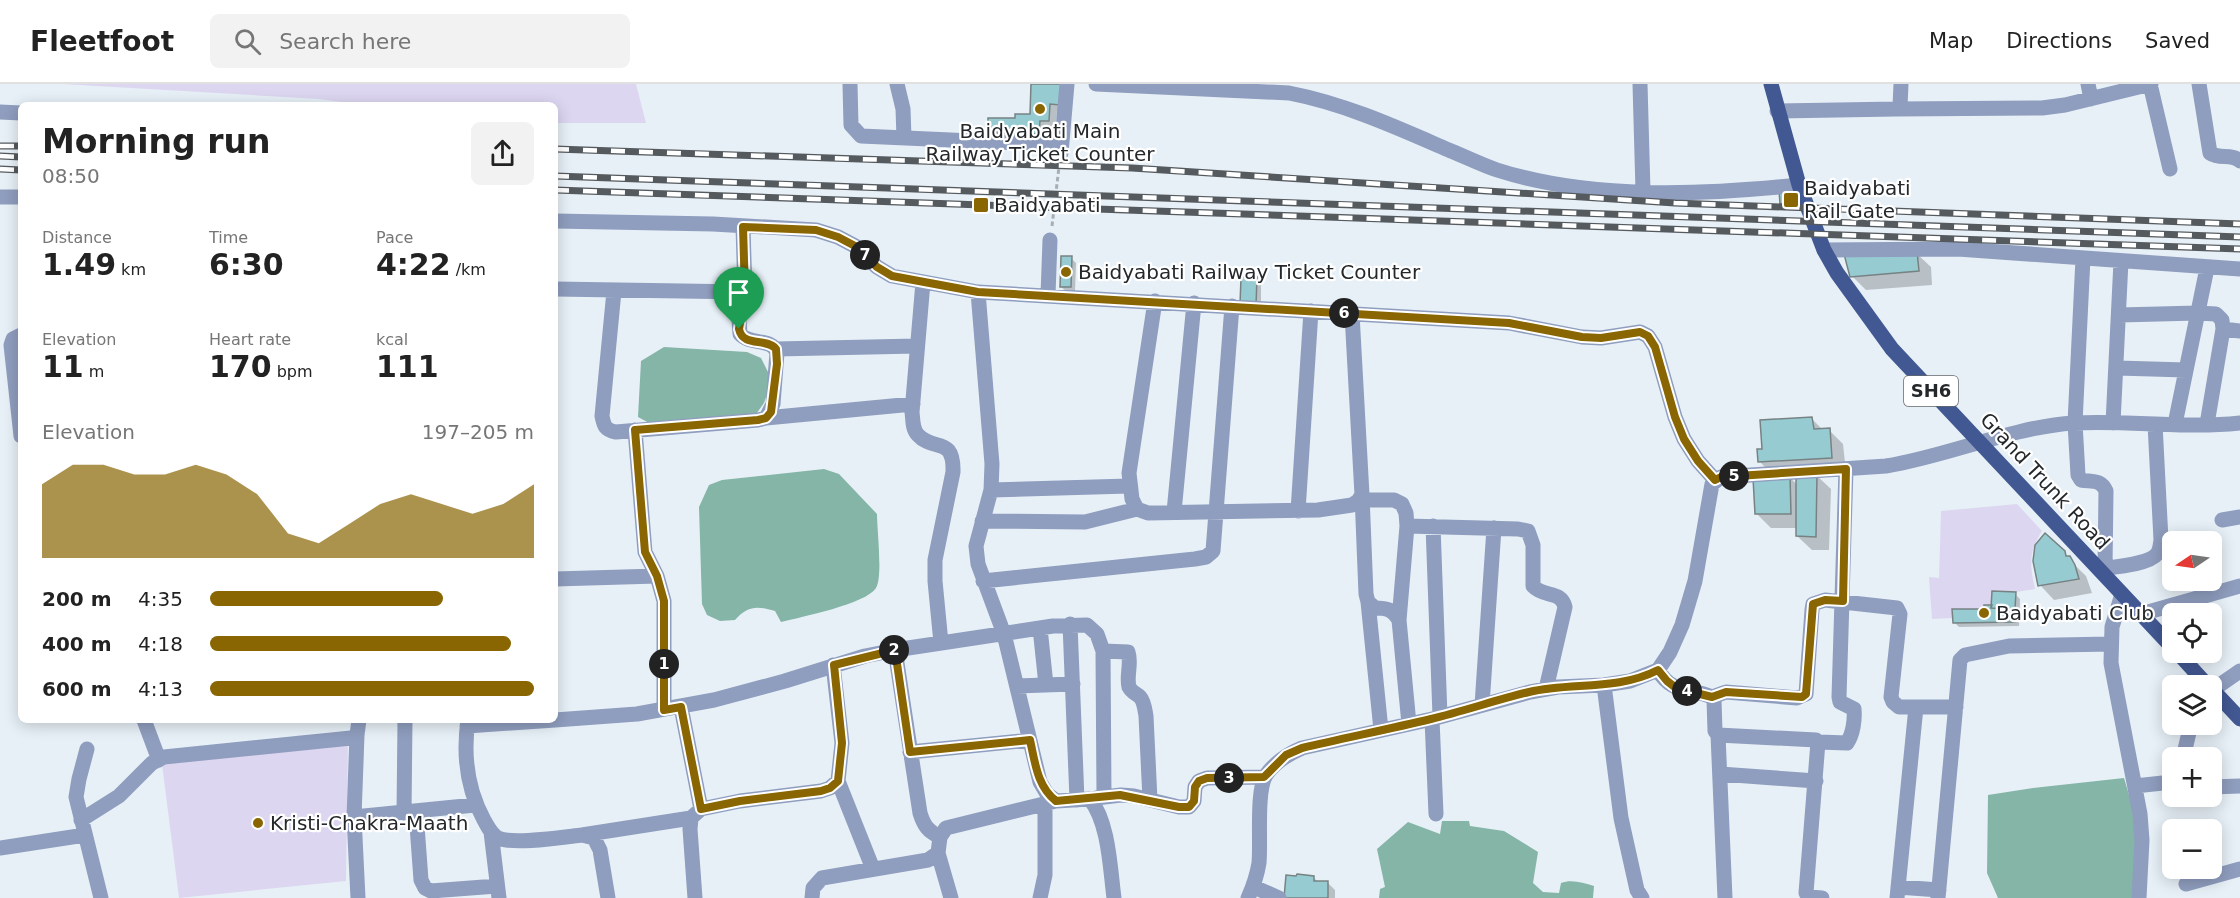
<!DOCTYPE html>
<html lang="en">
<head>
<meta charset="utf-8">
<style>
	:root { --surface:#fff; --page:#f2f2f2; --text:#222; --muted:#767676; --line:#e0e0e0; --accent:#896602 }
	body { margin:0; font-family:"DejaVu Sans",sans-serif; background:var(--page); color:var(--text); height:100vh; display:flex; flex-direction:column; font-size:22px; white-space:nowrap }
	* { box-sizing:border-box; margin:0 }
	p { font-size:20px; color:var(--muted) }
	.icon { flex:none; width:33px; height:33px; fill:none; stroke:currentColor; stroke-width:2; stroke-linecap:round; stroke-linejoin:round }
	.map { position:relative; flex:1; overflow:hidden }
	.side { position:absolute; left:18px; top:18px; width:540px; height:621px; display:flex; flex-direction:column; background:var(--surface); border-radius:9px; box-shadow:0 3px 15px #0003 }
	.side>* { flex:none }
	.needle { width:39px; rotate:257deg }
	.tools { position:absolute; left:2162px; top:447px; display:grid; gap:12px }
	.tools a { display:grid; place-items:center; width:60px; height:60px; border-radius:9px; background:var(--surface); box-shadow:0 3px 15px #0003; font-size:30px }
	.pin { position:absolute; display:grid; place-items:center; width:51px; height:51px; color:#fff; margin:-62px -26px; border-radius:50% 50% 50% 0; rotate:-45deg; box-shadow:0 0 6px #0007 }
	.pin .icon { rotate:45deg }
	.km { position:absolute; width:30px; height:30px; margin:-15px; border-radius:50%; background:#222; color:#fff; font-size:16px; line-height:30px; text-align:center }
	.round { display:grid; place-items:center; flex:none; width:63px; height:63px; border-radius:9px; background:var(--page) }
	.summary { display:flex; align-items:center; justify-content:space-between; height:102px; padding:0 24px }
	h1 { font-size:33px; font-weight:800; line-height:45px }
	.figures { display:grid; grid-template-columns:repeat(3,1fr); gap:9px; height:102px; padding:6px 24px }
	.figures div { display:grid; align-content:center }
	.figures b { font-size:30px; font-weight:800 }
	.figures small { font-size:16px; font-weight:400 }
	.figures p { font-size:16px }
	.chart { height:168px; padding:12px 24px }
	.chart p { display:flex; justify-content:space-between }
	.chart svg { width:100%; height:108px; margin-top:6px; fill:var(--accent); opacity:.7 }
	ul { padding:0 24px; list-style:none; font-size:20px }
	li { display:grid; grid-template-columns:96px 72px 1fr; align-items:center; height:45px }
	li i { height:15px; border-radius:8px; background:var(--accent) }
	header { display:flex; align-items:center; gap:36px; box-sizing:border-box; height:84px; padding:0 30px; background:var(--surface); border-bottom:2px solid var(--line) }
	header strong { font-size:28px }
	nav { display:flex; gap:33px; margin-inline-start:auto; font-size:21px }
	.search { width:420px; height:54px; background:var(--page); display:flex; align-items:center; gap:15px; box-sizing:border-box; padding:0 21px; border-radius:9px; color:var(--muted); font-size:22px }
	.map>svg:first-child { display:block }
</style>
</head>
<body>
<header>
<strong>Fleetfoot</strong>
<div class="search"><svg class="icon" aria-label="search" viewBox="0 0 24 24"><circle cx="10" cy="10" r="6"/><path d="M15 15l6 6"/></svg>Search here</div>
<nav><a>Map</a><a>Directions</a><a>Saved</a></nav>
</header>
<div class="map">
<svg width="2240" height="814" viewBox="0 0 2240 814">
	<rect width="100%" height="100%" fill="#e7f0f7"/>
	<path fill="#ddd6f1" d="M63,0H636L646,39H555V21H350L349,19L318,15Z
		M2017,420L2042,447C2028,469 2030,481 2035,505L2016,508L1992,507V521H1984V525H1953V534L1932,535L1929,493L1939,494L1941,427Z
		M348,659L346,797L179,814L162,680Z"/>
	<path fill="#84b5a7" d="M664,263L747,268L761,274L772,296L764,319L754,333L653,341L638,333L641,277Z
		M824,385L839,390L877,430C877,445 883,493 876,504C866,520 801,533 781,538L775,527C758,522 748,521 735,536L720,537L707,531L702,520L699,423L709,401L722,396Z
		M2124,694L2140,748L2134,814H1998L1987,789L1988,711L2033,704Z
		M1442,737H1469L1470,742L1504,747L1538,768L1533,799L1543,808L1559,809L1561,799C1572,795 1583,799 1594,802L1593,814H1379L1380,805L1385,803L1377,765L1408,738L1440,750Z"/>
	<path fill="#0003" fill-rule="evenodd" d="M1032,0L1066,27H1057L1056,44L1047,43L1046,57L1005,56L989,43L1031,32Z
		M1802,113L1807,123L1786,124L1781,119Z
		M1916,169L1931,183L1932,201L1866,206L1852,192Z
		M1071,174L1076,179L1075,207H1066L1061,203Z
		M1242,194L1257,195L1261,199V226Z
		M1812,335L1823,346H1829L1843,360L1846,388L1815,390L1831,405L1829,466H1812L1797,452V444H1771L1757,430L1776,394L1760,378L1763,366ZM1788,391H1797V401Z
		M2045,452L2086,492L2092,509L2054,516L2040,501Z
		M2015,510L2020,515L2019,542L1959,543L1954,538L1985,526Z
		M1314,794L1318,798L1328,799L1335,806V814H1286Z"/>
	<path fill="#96cbd2" stroke="#778283" stroke-width="1.5" d="M1031,0H1061L1060,21L1050,20L1049,37H1040L1039,50L996,49V44H988V34H1015V30H1030Z
		M1779,106L1799,108L1803,119L1780,120Z
		M1917,167L1919,187L1850,193L1844,170Z
		M1061,172H1072L1071,203H1060Z
		M1241,193H1257L1256,222L1240,221Z
		M1812,333L1814,345L1830,344L1832,374L1758,378L1757,365H1762L1760,336Z
		M1817,390L1816,453L1796,452V391Z
		M1790,391L1791,430H1755L1753,394Z
		M2045,449L2065,467L2066,472H2070L2075,481L2079,495L2038,502L2033,477L2035,461Z
		M1992,507L2016,508L2015,525L1991,524Z
		M1984,521H1992L1991,524L2015,525V538L1953,539L1952,525H1984Z
		M1297,790L1314,792V797H1328V814H1284L1286,791L1296,792Z"/>
	<g fill="none" stroke-linecap="round" stroke-linejoin="round">
		<path stroke="#a7aeb4" stroke-width="3" stroke-dasharray="4.5 3" stroke-linecap="butt" d="M1052,142L1059,83"/>
		<path stroke="#8f9dbe" stroke-width="15" d="M850,0L851,41L861,52L1061,61
			M897,0L903,25L904,54
			M1096,0L1289,9C1346,20 1398,44 1451,67C1466,73 1482,81 1497,86C1591,116 1702,111 1799,101
			M1640,0L1643,107
			M2088,0L2091,15
			M2150,0L2170,85
			M2199,0L2210,69C2220,76 2231,69 2240,77
			M1896,25L2042,24L2065,21L2151,0
			M1777,27L1896,25L1900,22L1901,0
			M0,28L21,29
			M1061,69L1067,0
			M0,113H21
			M555,137L713,140L816,146L838,153L855,162L877,183L892,192L978,208L1509,239L1582,253L1601,254L1640,248L1648,252L1655,263L1675,333L1684,355L1698,377L1715,396
			M1824,166L1958,165L2240,185
			M2083,174L2075,339L2078,391L2081,396C2092,398 2101,395 2106,407L2105,484
			M923,198L912,328C913,335 912,345 918,351C933,368 954,351 953,388L935,476V497L941,559
			M555,205L745,208
			M614,207L602,332C604,342 605,346 616,348L758,336L766,334L773,320L777,269C772,253 751,262 740,250L739,236L745,208L743,143
			M978,208L992,380L991,406L976,462L978,480L1004,550L1040,698L1047,710L1056,717L1090,715C1109,739 1110,784 1114,814
			M1048,211L1050,156
			M1155,217L1129,389L1132,415L1137,425L1148,429L1318,426L1352,421L1358,417L1362,411L1352,230
			M2119,231L2198,229L2216,230L2222,236L2223,245L2207,340
			M2223,245L2240,247
			M21,251L13,255L11,261L21,352
			M776,265L917,262
			M2117,284L2186,286
			M766,334L913,320
			M2113,339L2121,177
			M2175,340L2207,184
			M635,346L645,468L657,492L664,517V625
			M991,406L1129,402
			M1362,411L1366,510L1368,518L1375,524C1387,524 1392,525 1399,536L1409,640
			M1362,416H1394L1402,420L1406,429L1407,442L1399,536
			M1298,427L1311,227
			M1174,428L1194,219
			M2222,436L2240,433
			M982,437L1085,438L1137,425
			M1407,442L1518,445L1528,447L1533,461V502C1544,514 1561,506 1565,523L1546,605
			M1433,442L1440,632
			M2099,485C2112,483 2148,481 2157,470C2160,466 2160,462 2161,456L2155,340
			M555,495L657,492
			M983,497L1195,475L1206,473L1213,467L1232,222
			M2122,510L2112,543L2111,579L2140,730L2142,756L2139,814
			M1368,518L1381,646
			M2141,530L2240,502
			M1070,540L1077,716
			M1040,544L1046,601
			M895,566L920,729C924,742 928,747 940,753
			M1103,567L1128,568C1132,579 1126,592 1129,603C1132,609 1136,609 1140,613C1144,617 1145,626 1146,632L1150,716
			M1658,586C1672,611 1691,603 1712,613L1714,616L1715,647L1718,651L1816,656L1818,658L1806,809L1809,813L1822,814
			M1604,601L1621,734L1637,806L1642,814
			M1017,602L1073,600
			M2211,607L2240,587
			M1712,613L1726,608L1797,614L1806,610L1812,526L1813,520L1825,516L1897,524L1900,530L1891,613L1893,618L1899,623H1956
			M1482,621L1494,444
			M681,623L701,725
			M1432,635L1436,730
			M144,636L159,676
			M468,636C463,671 467,705 484,736C488,743 491,750 498,754C513,761 564,753 582,751L594,754L600,766L608,814
			M555,636L637,630L714,616L785,597L865,572L895,566L1053,542L1087,541L1097,550L1103,567L1104,712
			M467,642L555,636
			M357,651L354,733L358,814
			M1718,651L1725,814
			M1818,658L1847,659C1853,650 1855,636 1854,625L1840,618L1839,613L1846,385
			M87,665L79,695L76,713L101,814
			M910,668L1030,656
			M2183,674L2191,640
			M1720,690L1816,697
			M838,697L873,785
			M2135,702L2172,698
			M2211,703L2240,702
			M1096,714L1121,711L1134,712L1179,723H1189L1194,717L1195,703L1199,697L1207,694L1264,693
			M416,728L421,796L425,804L431,807L497,802
			M404,729L405,636
			M354,733L475,721
			M81,736L119,712L152,679L164,673L351,654L357,651L359,636
			M491,748L499,814
			M582,751L691,734
			M0,764L85,751
			M938,769L951,814
			M2186,800L2240,785
			M1254,803L1279,814
			M1898,803L1939,806
			M695,814L690,745L691,734L701,725L740,717L821,707L830,704L838,697L842,659L833,581
			M812,814L813,804L822,794L928,776L938,769L940,753L946,744L1056,717
			M1040,814L1045,791V720
			M1248,814C1253,803 1257,791 1259,779C1261,758 1256,707 1266,691C1275,678 1288,670 1302,664L1432,635L1530,608L1558,603L1604,601L1630,597L1658,586L1670,568L1682,541L1695,497L1712,400L1721,393L1886,382C1949,372 2011,343 2074,339C2129,336 2185,345 2240,339
			M1897,814L1916,623
			M1938,814L1960,576L1965,571L2009,562L2111,560"/>
		<path stroke="#425892" stroke-width="15" d="M1771,0L1799,101L1824,166L1837,189L1892,265L2172,563
			M2177,568L2208,602
			M2211,604L2240,635"/>
		<defs>
			<path id="rail" d="M0,62H21
				M555,65L1132,84L1675,119L2240,140
				M0,72L21,73
				M0,85L21,86
				M555,92L2240,153
				M555,106L2240,165"/>
		</defs>
		<use href="#rail" stroke="#555a5e" stroke-width="7"/>
		<use href="#rail" stroke="#fff" stroke-width="4.5" stroke-dasharray="14" stroke-linecap="butt"/>
	</g>
	<g fill="none" stroke-linecap="round" stroke-linejoin="round">
		<defs>
			<path id="route" d="M743,143L816,146L838,153L855,162L877,183L892,192L978,208L1509,239L1582,253L1601,254L1640,248L1648,252L1655,263L1675,333L1684,355L1698,377L1715,396L1721,393L1846,385L1843,517L1825,516L1813,520L1806,610L1802,613L1726,608L1712,613L1676,604L1667,597L1658,586C1617,607 1572,598 1529,608C1496,616 1464,627 1431,635C1389,645 1345,654 1302,664L1286,671L1264,693L1207,694L1199,697L1195,703L1194,717L1189,723H1179L1120,711L1056,717C1037,702 1035,678 1030,656L910,668L895,566L834,581L842,659L838,697L830,704L821,707L740,717L701,725L681,623L664,626V517L657,492L645,468L635,346L758,336L766,334L771,328L777,280L776,265C766,253 743,264 739,245L745,208Z"/>
		</defs>
		<use href="#route" stroke="#fff" stroke-width="12"/>
		<use href="#route" stroke="#896602" stroke-width="8"/>
	</g>
	<g fill="#896602" stroke="#fff" stroke-width="2">
		<circle cx="1040" cy="25" r="6"/>
		<rect x="1783" y="108" width="16" height="16" rx="3"/>
		<rect x="973" y="113" width="16" height="16" rx="3"/>
		<circle cx="1066" cy="188" r="6"/>
		<circle cx="1984" cy="529" r="6"/>
		<circle cx="258" cy="739" r="6"/>
	</g>
	<g text-anchor="middle" stroke-width="4.5" stroke-linejoin="round" paint-order="stroke">
		<rect fill="#fff" stroke="#66686b" stroke-width="1.5" x="1904" y="292" width="54" height="30" rx="4.5"/>
		<g font-size="18" font-weight="bold" fill="#24282b">
			<text x="1931" y="313">SH6</text>
		</g>
		<g font-size="20" fill="#24282b" stroke="#fff" text-anchor="start">
			<text x="1040" y="54" text-anchor="middle">Baidyabati Main<tspan x="1040" dy="23">Railway Ticket Counter</tspan></text>
			<text x="1804" y="111">Baidyabati<tspan x="1804" dy="23">Rail Gate</tspan></text>
			<text x="994" y="128">Baidyabati</text>
			<text x="1078" y="195">Baidyabati Railway Ticket Counter</text>
			<text x="1996" y="536">Baidyabati Club</text>
			<text x="270" y="746">Kristi-Chakra-Maath</text>
		</g>
		<g font-size="20" fill="#24282b" stroke="#fff">
			<text transform="translate(2045 397) rotate(47)" y="7">Grand Trunk Road</text>
		</g>
	</g>
</svg>
<div class="tools">
<a><svg class="needle" viewBox="-14 -14 28 28"><path d="M0-13l5 13h-10z" fill="#e53935"/><path d="M0 13l5-13h-10z" fill="#767676"/></svg></a>
<a><svg class="icon" aria-label="locate" viewBox="0 0 24 24"><circle cx="12" cy="12" r="6"/><path d="M12 2v4M12 18v4M2 12h4M18 12h4"/></svg></a>
<a><svg class="icon" aria-label="layers" viewBox="0 0 24 24"><path d="M12 4l9 5-9 5-9-5zM3 14l9 5 9-5"/></svg></a>
<a>+</a>
<a>−</a>
</div>
<div class="pin" style="left:739px;top:245px;background:#1e9e55"><svg class="icon" aria-label="arrive" viewBox="0 0 24 24"><path d="M6 21V4h12l-3 4 3 4H6"/></svg></div>
<b class="km" style="left:664px;top:580px">1</b>
<b class="km" style="left:894px;top:566px">2</b>
<b class="km" style="left:1229px;top:694px">3</b>
<b class="km" style="left:1687px;top:607px">4</b>
<b class="km" style="left:1734px;top:392px">5</b>
<b class="km" style="left:1344px;top:229px">6</b>
<b class="km" style="left:865px;top:171px">7</b>
<section class="side">
<div class="summary"><div><h1>Morning run</h1><p>08:50</p></div><a class="round"><svg class="icon" aria-label="share" viewBox="0 0 24 24"><path d="M12 15V3M7 8l5-5 5 5M5 13v7h14v-7"/></svg></a></div>
<div class="figures">
<div><p>Distance</p><b>1.49<small> km</small></b></div>
<div><p>Time</p><b>6:30</b></div>
<div><p>Pace</p><b>4:22<small> /km</small></b></div>
</div>
<div class="figures">
<div><p>Elevation</p><b>11<small> m</small></b></div>
<div><p>Heart rate</p><b>170<small> bpm</small></b></div>
<div><p>kcal</p><b>111</b></div>
</div>
<div class="chart"><p><span>Elevation</span>197–205 m</p>
<svg viewBox="0 0 160 44" preserveAspectRatio="none"><path d="M0 44V14L10 6L20 6L30 10L40 10L50 6L60 10L70 18L80 34L90 38L100 30L110 22L120 18L130 22L140 26L150 22L160 14V44z"/></svg>
</div>
<ul>
<li><b>200 m</b>4:35<i style="width:72%"></i></li>
<li><b>400 m</b>4:18<i style="width:93%"></i></li>
<li><b>600 m</b>4:13<i style="width:100%"></i></li>
</ul>
</section>
</div>
</body>
</html>
